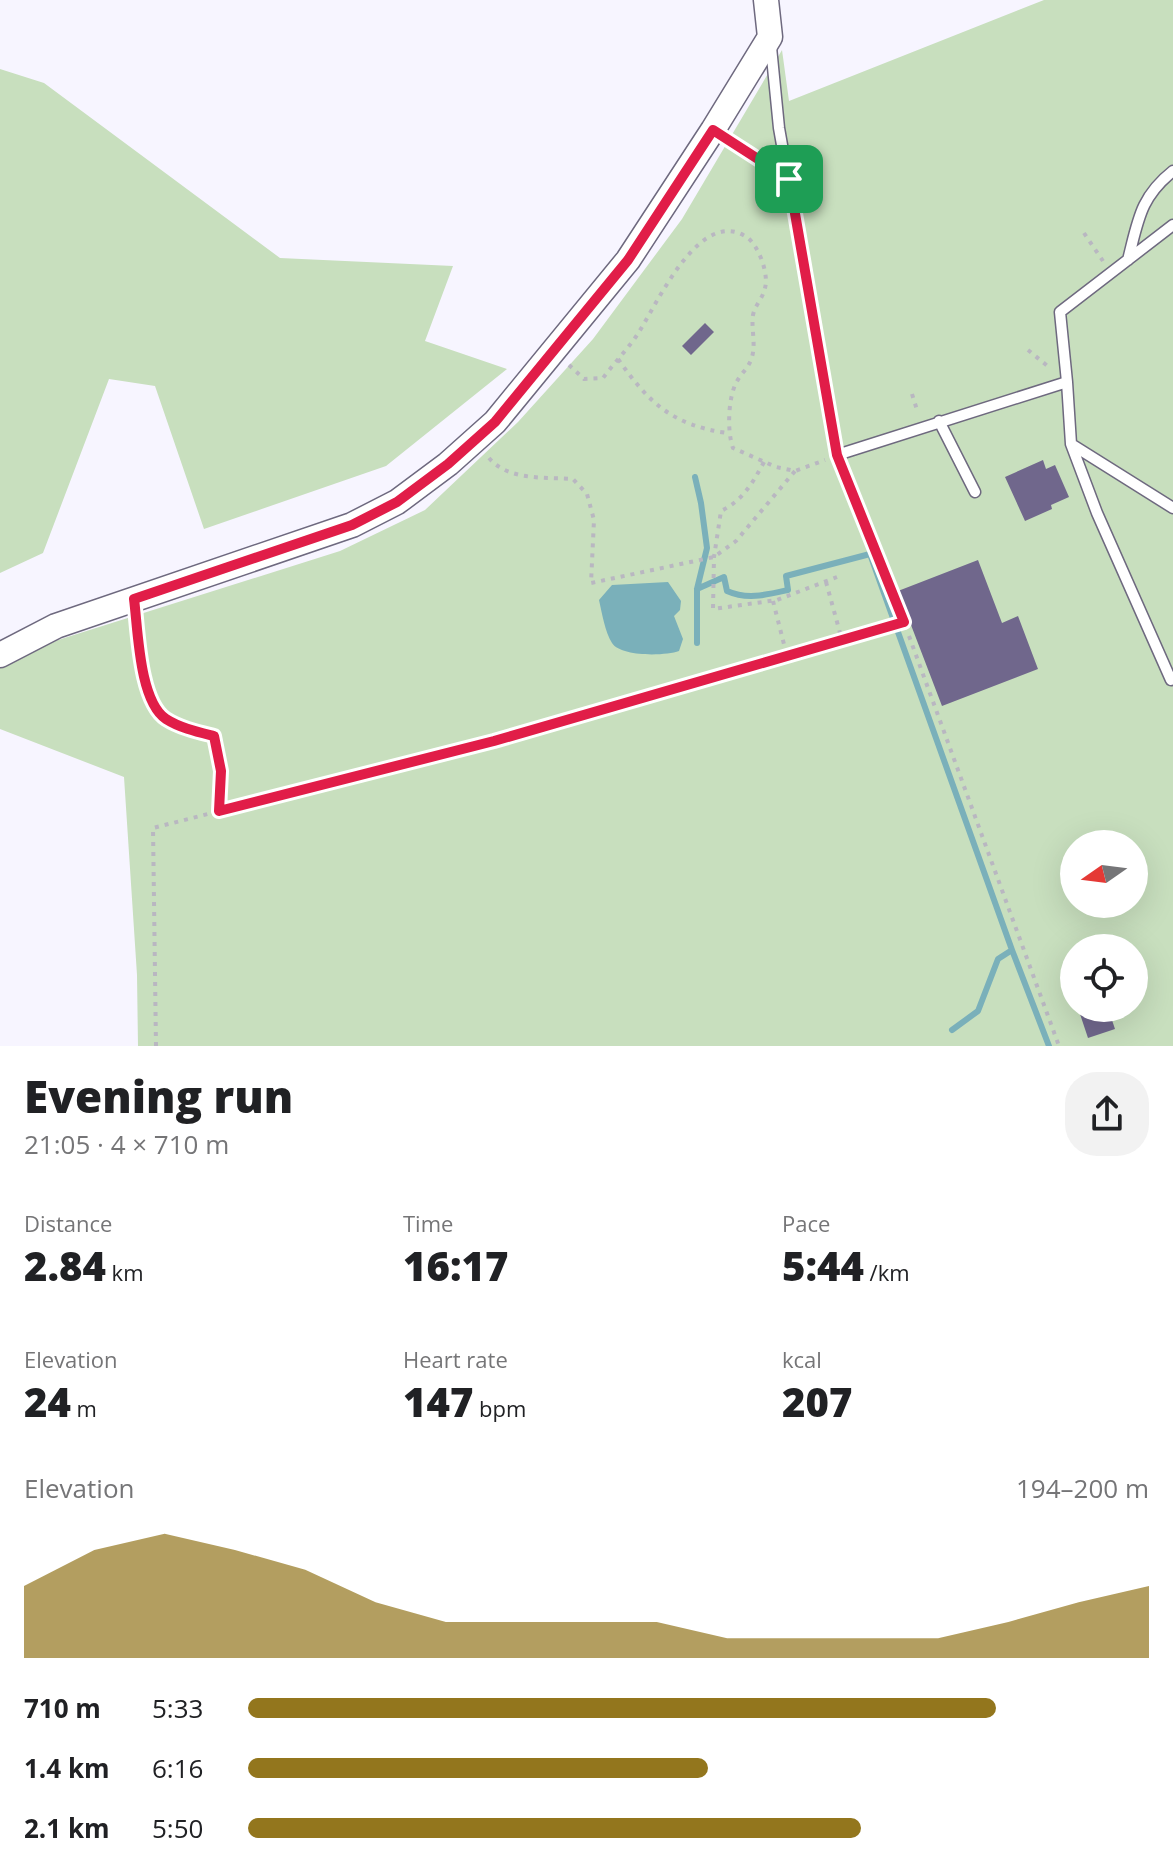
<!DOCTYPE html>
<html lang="en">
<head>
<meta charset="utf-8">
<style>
	:root { --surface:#fff; --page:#f2f2f2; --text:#202124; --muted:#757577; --accent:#93761d }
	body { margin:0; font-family:"Open Sans",sans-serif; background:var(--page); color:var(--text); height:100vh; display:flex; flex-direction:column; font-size:30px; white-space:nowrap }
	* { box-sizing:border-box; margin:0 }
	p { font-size:26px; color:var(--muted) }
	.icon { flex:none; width:44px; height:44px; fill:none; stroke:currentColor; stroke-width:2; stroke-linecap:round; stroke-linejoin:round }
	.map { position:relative; height:1046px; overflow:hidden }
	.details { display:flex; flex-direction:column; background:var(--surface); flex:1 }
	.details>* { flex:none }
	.needle { width:52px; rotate:256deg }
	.fabs { position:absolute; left:1060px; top:830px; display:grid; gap:16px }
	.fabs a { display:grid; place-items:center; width:88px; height:88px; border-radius:50%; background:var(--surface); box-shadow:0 8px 32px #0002; font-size:40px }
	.pin { position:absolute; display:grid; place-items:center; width:68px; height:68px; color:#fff; margin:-34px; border-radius:16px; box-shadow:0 4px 12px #0006 }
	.round { display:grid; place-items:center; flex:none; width:84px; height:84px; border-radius:32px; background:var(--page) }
	.head { display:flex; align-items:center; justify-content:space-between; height:136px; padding:0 24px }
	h1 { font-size:44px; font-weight:800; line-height:60px }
	.stats { display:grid; grid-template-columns:repeat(3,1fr); gap:12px; height:136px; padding:8px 24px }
	.stats div { display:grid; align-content:center }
	.stats b { font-size:40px; font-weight:800 }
	.stats small { font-size:22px; font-weight:400 }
	.stats p { font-size:22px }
	.chart { height:224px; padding:16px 24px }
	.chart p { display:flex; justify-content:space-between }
	.chart svg { width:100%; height:144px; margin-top:8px; fill:var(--accent); opacity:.7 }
	ul { padding:0 24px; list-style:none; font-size:26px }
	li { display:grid; grid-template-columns:128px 96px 1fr; align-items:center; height:60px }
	li i { height:20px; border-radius:10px; background:var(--accent) }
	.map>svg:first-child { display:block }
</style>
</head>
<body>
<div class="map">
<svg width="1173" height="1046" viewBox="0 0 1173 1046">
	<rect width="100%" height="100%" fill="#f7f5ff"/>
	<path fill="#c8dfbe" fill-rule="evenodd" d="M1044,0H1173V1046H138L137,975L124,777L0,729V667L58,640L340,551L425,510L518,422L593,339L682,219L782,50L789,101ZM1074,844H1134V904H1074ZM1074,948H1134V1008H1074Z
		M0,69L44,83L280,258L453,266L425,341L507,369L386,466L204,529L155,386L109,379L43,553L0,573Z"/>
	<path fill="#7ab0ba" d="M668,582L681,601L680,610L674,616L683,639L679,651C665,656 621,657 612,643C605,632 602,613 599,600L612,585Z"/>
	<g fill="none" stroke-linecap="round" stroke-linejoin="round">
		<path stroke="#7ab0ba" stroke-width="6" d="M695,477L701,503L707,548L697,589V643
			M697,589L724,577L727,591C747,600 766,595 788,590L786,576L870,554L1012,950L998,959L978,1011L952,1030
			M1012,950L1049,1046"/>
	</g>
	<path fill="#70678c" d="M705,323L714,332L691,355L682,346Z
		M1043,460L1046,469L1055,465L1069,497L1051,505L1052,509L1025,521L1005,477Z
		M978,560L1002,623L1018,616L1038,669L942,706L898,591Z
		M1078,1008H1108L1115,1029L1088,1038Z"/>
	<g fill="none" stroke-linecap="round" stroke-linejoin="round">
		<defs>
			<path id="service" d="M771,47L779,128L837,455L1067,382L1071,444L1097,513L1171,680
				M713,130L789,179
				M1128,260C1138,221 1140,197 1173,171
				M1067,382L1060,312L1173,225
				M939,421L975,492
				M1071,444L1173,508
				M837,455L904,622"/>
			<path id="tertiary" d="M0,655L56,626L352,525L397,502L448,464L495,422L628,260L713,130L770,37L766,0"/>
		</defs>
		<use href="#service" stroke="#6e697f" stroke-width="13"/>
		<use href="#tertiary" stroke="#6e697f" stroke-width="27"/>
		<path stroke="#b9b7c1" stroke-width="4" stroke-dasharray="4 6" stroke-linecap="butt" d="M1084,233L1103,261
			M1028,350L1050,368
			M618,359C649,403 672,425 727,433
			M569,365L584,379L603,378C614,363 627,350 637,335C657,305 700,204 748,238C759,247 769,274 765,288C763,298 755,305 753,315C751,329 756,343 752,357C749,368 741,373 736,383C728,399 727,432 733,448L776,467L795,471L825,460
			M912,394L918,413
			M489,458C508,481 546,477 573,479L587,494L594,520L591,583L714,557L736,541L795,471
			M764,462C752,484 743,500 721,511L714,557L713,609L777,600L837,577
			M826,582L842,640
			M773,601L787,656
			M137,622C139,648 143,703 166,718C179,728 198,732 214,736L221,771L219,811
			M909,636L1059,1046
			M156,1046L153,828L494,741L890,626"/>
		<use href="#service" stroke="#fff" stroke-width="10"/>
		<use href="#tertiary" stroke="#fff" stroke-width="24"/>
	</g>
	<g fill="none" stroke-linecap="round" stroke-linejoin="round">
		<defs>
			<path id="route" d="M713,130L789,179L837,455L904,622L494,741L219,811L221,771L214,736C198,732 180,728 166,719C139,701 138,629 134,599L352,525L397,502L448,464L495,422L628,260Z"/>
		</defs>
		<use href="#route" stroke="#fff" stroke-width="16"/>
		<use href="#route" stroke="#e11d48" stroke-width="10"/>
	</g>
</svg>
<div class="fabs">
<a><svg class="needle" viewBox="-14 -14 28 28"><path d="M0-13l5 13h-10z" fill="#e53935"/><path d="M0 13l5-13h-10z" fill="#757577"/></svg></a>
<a><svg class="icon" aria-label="locate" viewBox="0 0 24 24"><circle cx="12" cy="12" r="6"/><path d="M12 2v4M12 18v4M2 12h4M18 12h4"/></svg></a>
</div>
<div class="pin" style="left:789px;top:179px;background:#1e9e55"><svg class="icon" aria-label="arrive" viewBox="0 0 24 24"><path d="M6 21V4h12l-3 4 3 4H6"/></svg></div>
</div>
<section class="details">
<div class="head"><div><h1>Evening run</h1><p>21:05 · 4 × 710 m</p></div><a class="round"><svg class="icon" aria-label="share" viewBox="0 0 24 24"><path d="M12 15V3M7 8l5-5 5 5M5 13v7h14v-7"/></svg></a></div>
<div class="stats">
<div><p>Distance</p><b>2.84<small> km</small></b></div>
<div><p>Time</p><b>16:17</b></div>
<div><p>Pace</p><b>5:44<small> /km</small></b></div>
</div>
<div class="stats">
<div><p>Elevation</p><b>24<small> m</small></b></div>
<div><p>Heart rate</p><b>147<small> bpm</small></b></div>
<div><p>kcal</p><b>207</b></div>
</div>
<div class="chart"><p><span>Elevation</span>194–200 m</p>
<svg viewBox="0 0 160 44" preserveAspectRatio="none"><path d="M0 44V22L10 11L20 6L30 11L40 17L50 27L60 33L70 33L80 33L90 33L100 38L110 38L120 38L130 38L140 33L150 27L160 22V44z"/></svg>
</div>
<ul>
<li><b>710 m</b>5:33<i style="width:83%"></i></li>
<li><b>1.4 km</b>6:16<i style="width:51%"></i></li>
<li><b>2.1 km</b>5:50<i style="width:68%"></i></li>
</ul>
</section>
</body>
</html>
